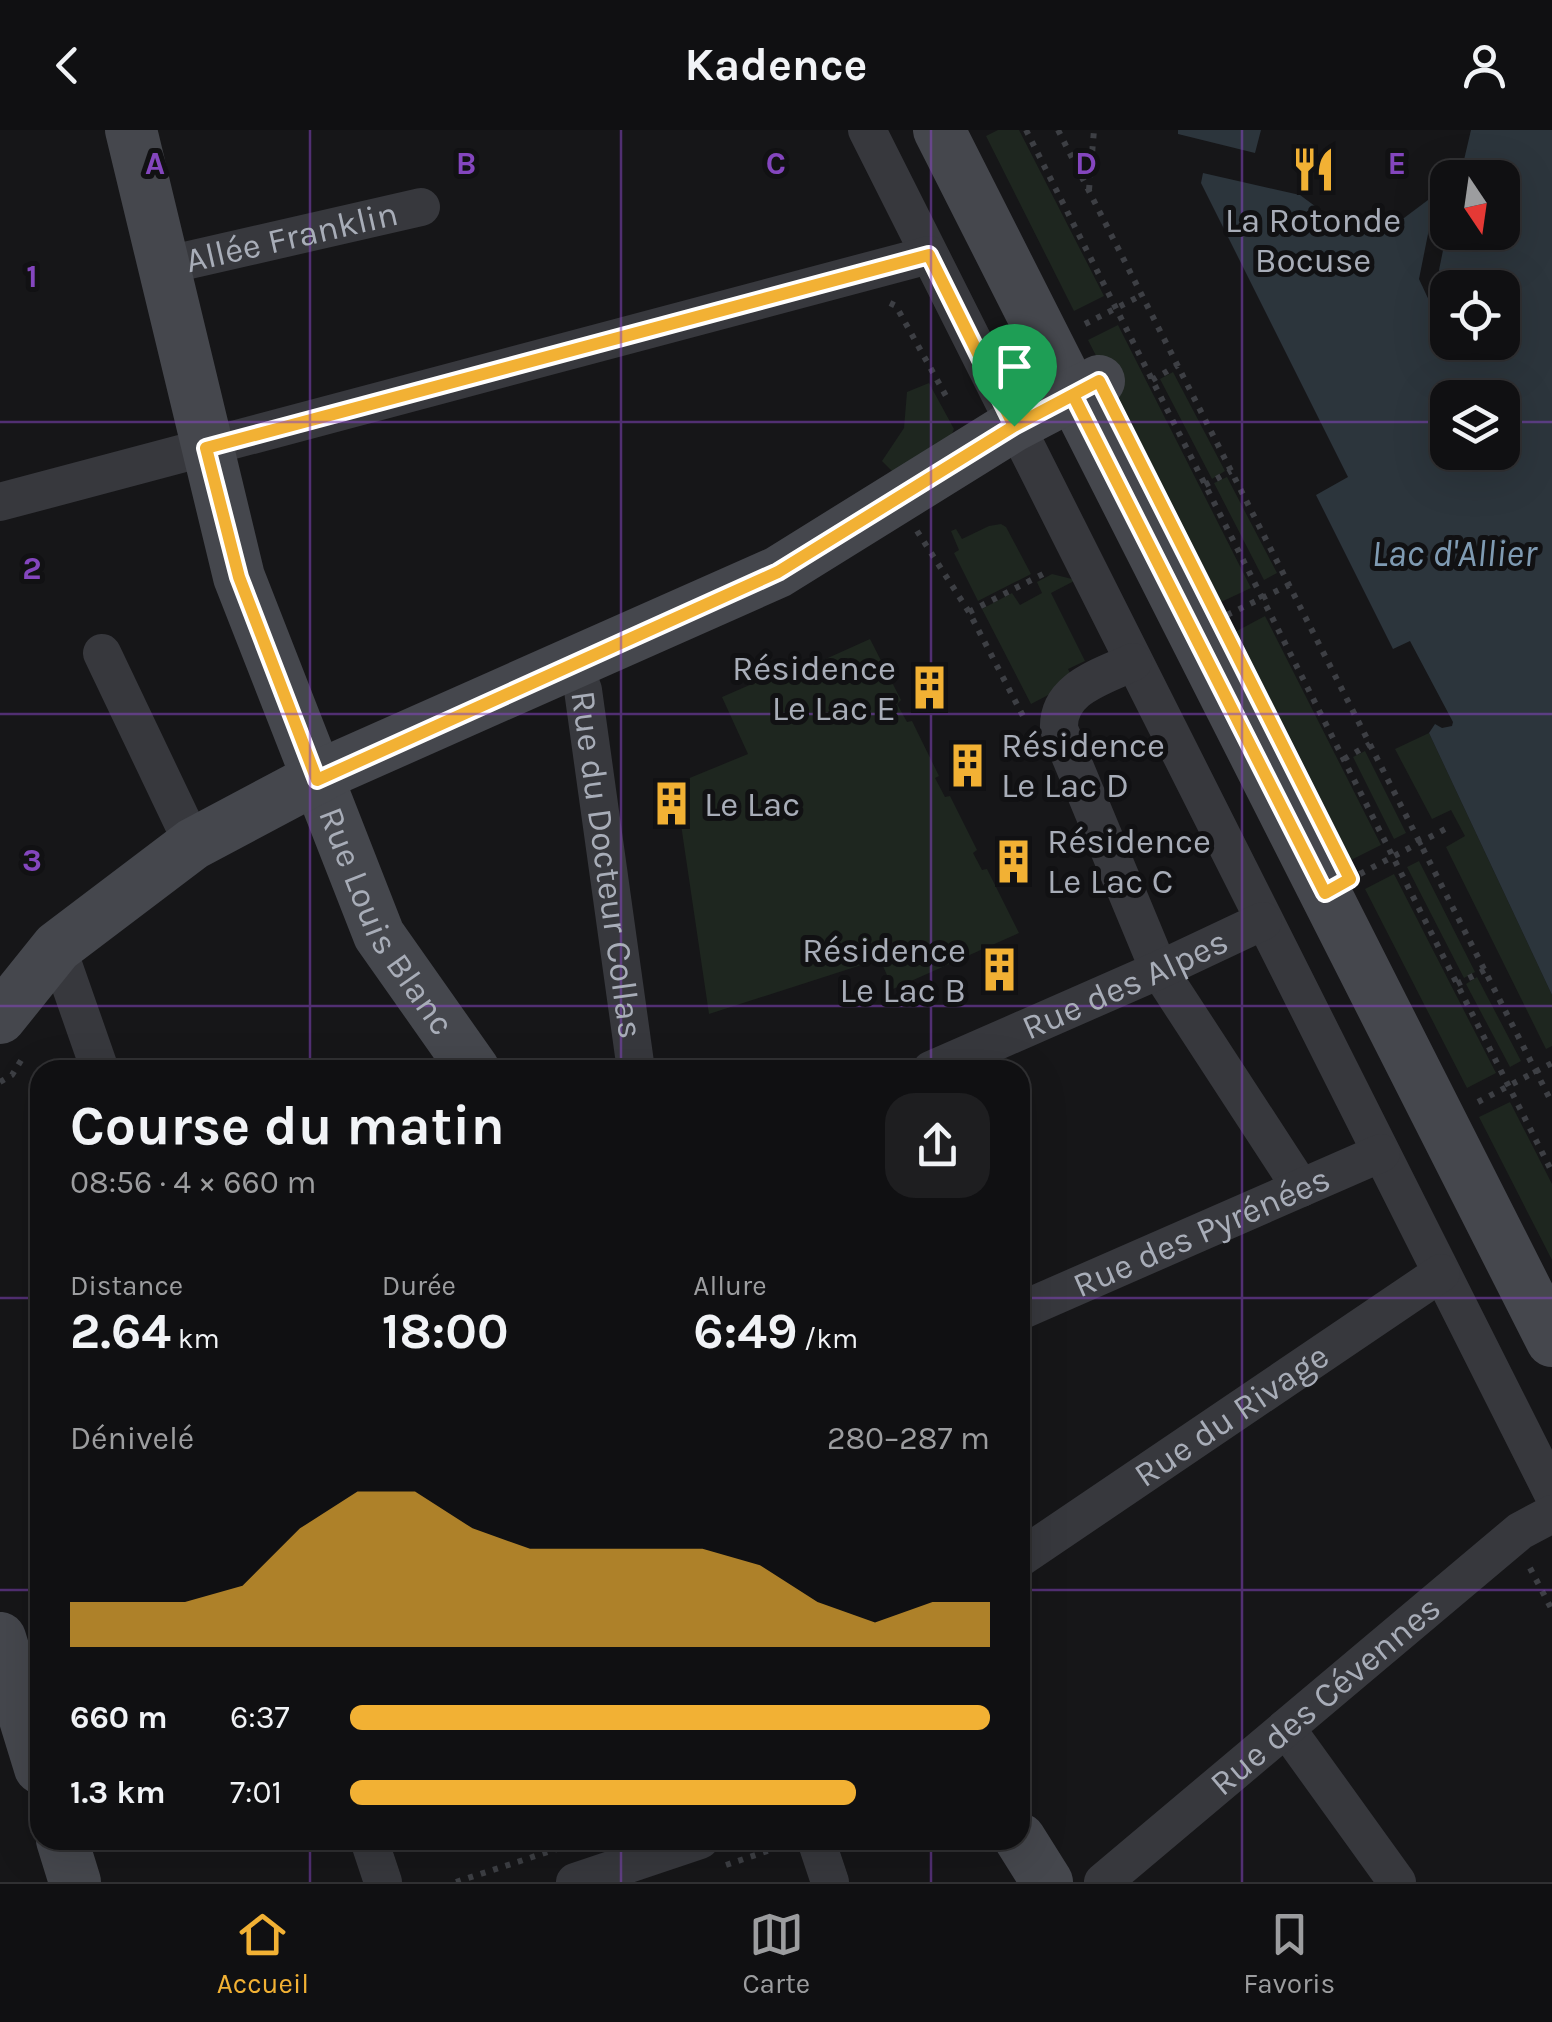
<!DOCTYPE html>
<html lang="fr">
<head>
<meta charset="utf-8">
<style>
	:root { --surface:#101012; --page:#1e1e20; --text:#f1f3f6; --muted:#9c9d9f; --line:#303032; --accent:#f2b134 }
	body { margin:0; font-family:Karla,sans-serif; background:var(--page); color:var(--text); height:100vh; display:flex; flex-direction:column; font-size:38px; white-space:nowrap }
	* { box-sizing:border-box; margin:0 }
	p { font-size:32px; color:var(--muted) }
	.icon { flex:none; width:55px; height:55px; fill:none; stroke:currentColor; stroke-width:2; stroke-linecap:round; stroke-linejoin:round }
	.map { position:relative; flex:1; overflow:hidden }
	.details { position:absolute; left:30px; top:930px; width:1000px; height:790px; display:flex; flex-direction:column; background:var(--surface); border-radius:30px; box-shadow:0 10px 40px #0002,0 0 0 2px var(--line) }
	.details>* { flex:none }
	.needle { width:65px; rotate:167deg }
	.tools { position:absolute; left:1430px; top:30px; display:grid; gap:20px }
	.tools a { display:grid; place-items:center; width:90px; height:90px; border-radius:20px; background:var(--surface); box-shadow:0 10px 40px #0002,0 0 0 2px var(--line); font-size:50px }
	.pin { position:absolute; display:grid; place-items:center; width:85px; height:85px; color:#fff; margin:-102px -42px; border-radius:50% 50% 50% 0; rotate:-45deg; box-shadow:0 0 10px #0007 }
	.pin .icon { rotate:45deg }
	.round { display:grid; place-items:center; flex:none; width:105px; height:105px; border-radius:30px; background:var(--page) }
	.head { display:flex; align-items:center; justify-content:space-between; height:170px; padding:0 40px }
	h1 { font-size:55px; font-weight:700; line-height:75px }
	.stats { display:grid; grid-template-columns:repeat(3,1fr); gap:15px; height:170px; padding:10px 40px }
	.stats div { display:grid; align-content:center }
	.stats b { font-size:50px; font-weight:700 }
	.stats small { font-size:28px; font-weight:400 }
	.stats p { font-size:28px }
	.chart { height:280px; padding:20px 40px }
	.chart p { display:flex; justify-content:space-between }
	.chart svg { width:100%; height:180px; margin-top:10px; fill:var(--accent); opacity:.7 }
	ul { padding:0 40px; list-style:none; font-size:32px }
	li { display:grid; grid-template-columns:160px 120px 1fr; align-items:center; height:75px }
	li i { height:25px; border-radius:12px; background:var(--accent) }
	header { display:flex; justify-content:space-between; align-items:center; height:130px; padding:0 40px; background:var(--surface); font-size:45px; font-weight:700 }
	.tabs { display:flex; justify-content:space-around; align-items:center; height:140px; border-top:2px solid var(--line); background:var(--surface); font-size:28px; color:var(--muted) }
	.tabs a { display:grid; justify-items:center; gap:5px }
	.tabs .selected { color:var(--accent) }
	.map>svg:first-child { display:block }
</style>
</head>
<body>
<header><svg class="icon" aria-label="back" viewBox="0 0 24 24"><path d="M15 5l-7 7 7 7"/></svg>Kadence<svg class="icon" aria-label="person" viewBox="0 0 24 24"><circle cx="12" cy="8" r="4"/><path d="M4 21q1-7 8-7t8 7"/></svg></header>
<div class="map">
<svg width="1552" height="1752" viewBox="0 0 1552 1752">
	<rect width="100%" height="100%" fill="#161618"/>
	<path fill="#1e261f" d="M998,0H1019L1104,166L1074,181L986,6Z
		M1118,195L1251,458L1221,472L1088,210Z
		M1173,242L1225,341L1212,349L1160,249Z
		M929,253L954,299L951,306L894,343L882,331L904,298L907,262Z
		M1227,347L1277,443L1264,450L1214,353Z
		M1001,394L1006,397L1031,444L978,471L954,423L959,420L951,401L956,399L962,409L989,396Z
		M1052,444L1076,450L1051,463L1085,531L1068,539L1072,547L1054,562L1031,574L982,479L1012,463L1020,475L1042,463L1037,452Z
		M1265,486L1381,715L1351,730L1235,502Z
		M870,509L901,570L897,574L907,592L912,591L939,646L935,648L945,667L950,666L977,720L973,723L982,740L987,739L1019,803L893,859L880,829L709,884L675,654L748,624L722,567L786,539L790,545Z
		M1429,603L1552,865V916L1546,919L1446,717L1465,706L1451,680L1432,689L1395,619Z
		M1365,621L1406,703L1394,709L1353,627Z
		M1419,731L1475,842L1464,848L1407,737Z
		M1394,744L1496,943L1467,958L1365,759Z
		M1477,847L1521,931L1510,937L1466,854Z
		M1510,972L1552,1054V1130L1479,987Z"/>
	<path fill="#2c353c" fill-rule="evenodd" d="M1178,0H1261L1255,23L1178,4Z
		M1471,0H1552V865L1429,603L1435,594L1442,598L1452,596L1453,592L1410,511L1393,519L1316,365L1348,347L1201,53L1203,43L1300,65L1327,85L1357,95H1373L1404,88L1436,64L1419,149L1453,222L1461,213L1502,212V158H1448L1447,162L1439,140L1447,101L1502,102V48L1460,47ZM1448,268H1502V322H1448Z"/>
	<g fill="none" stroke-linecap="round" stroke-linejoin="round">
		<path stroke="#3d3f44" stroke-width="6" stroke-dasharray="5 8" stroke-linecap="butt" d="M1026,0L1552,1042
			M1058,0L1552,973
			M1089,60L1094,0
			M890,173L896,176L946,266
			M1085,194L1142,165
			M1152,250L1178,235
			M1205,355L1231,341
			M917,401L969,482L1023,586H1027
			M969,482L1043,444
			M1227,485L1289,455
			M1344,629L1370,614
			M1360,744L1451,696
			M1457,854L1485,840
			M0,952L12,945L25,924
			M1478,972L1552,933
			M1530,1438L1552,1480
			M726,1735L785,1715
			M456,1752L560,1718"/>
		<g stroke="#37383d" stroke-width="38">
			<path d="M867,0L1552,1362"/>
			<path id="s1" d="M163,136L421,77"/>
			<path d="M0,372L929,125"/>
			<path d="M102,523L193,714"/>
			<path d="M1133,532C1102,547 1057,558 1059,599L1159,840L1301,1058"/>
			<path id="s2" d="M573,533L583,560L636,940"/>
			<path d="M57,817L100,940"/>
			<path id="s3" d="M931,940L1159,840L1263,791"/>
			<path id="s4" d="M1020,1181L1381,1023"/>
			<path id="s5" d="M1020,1428L1441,1143"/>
			<path d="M1286,1598L1397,1752"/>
			<path d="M369,1710L383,1752"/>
			<path d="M816,1710L830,1752"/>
			<path d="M575,1752L700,1710"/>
			<path id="s6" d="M1103,1752L1520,1401L1552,1384"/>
		</g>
		<g stroke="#45474d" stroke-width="52">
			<path id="s7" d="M131,0L239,447L379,805L474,940"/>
			<path d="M939,0L1552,1211"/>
			<path d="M0,888L57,817L193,714L334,639L778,442L1013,296L1099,251"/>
			<path d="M0,1508L40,1638"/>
			<path d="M1020,1709L1047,1752"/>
			<path d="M62,1710L75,1752"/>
		</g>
	</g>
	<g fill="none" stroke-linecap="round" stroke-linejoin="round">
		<defs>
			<path id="route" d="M1014,296L778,442L317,650L239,447L206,318L929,125L1014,296L1073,265L1325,763L1350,749L1099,251L1014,296"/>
		</defs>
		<use href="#route" stroke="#fff" stroke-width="20"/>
		<use href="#route" stroke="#f2b134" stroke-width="12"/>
	</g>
	<path fill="none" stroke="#8446be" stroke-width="2.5" stroke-opacity="0.55" d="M310,0V940M621,0V940M931,0V940M1242,0V1752M0,292H1448M1502,292H1552M0,584H1552M0,876H1552M0,1168H40M1020,1168H1552M0,1460H40M1020,1460H1552M310,1710V1752M621,1710V1752M931,1710V1752"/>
	<defs>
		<symbol id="restaurant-bare" viewBox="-9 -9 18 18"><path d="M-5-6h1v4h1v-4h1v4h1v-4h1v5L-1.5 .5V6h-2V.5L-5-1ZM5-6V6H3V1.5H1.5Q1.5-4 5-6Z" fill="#f2b134" stroke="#111113" stroke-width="2.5" paint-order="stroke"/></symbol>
		<symbol id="building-bare" viewBox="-9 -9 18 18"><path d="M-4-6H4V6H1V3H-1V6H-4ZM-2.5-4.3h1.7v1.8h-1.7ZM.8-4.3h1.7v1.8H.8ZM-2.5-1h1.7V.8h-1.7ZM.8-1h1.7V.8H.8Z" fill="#f2b134" stroke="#111113" stroke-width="2.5" paint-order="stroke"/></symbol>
	</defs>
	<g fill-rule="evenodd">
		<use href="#restaurant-bare" x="1282" y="8" width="63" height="63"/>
		<use href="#building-bare" x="898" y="526" width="63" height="63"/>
		<use href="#building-bare" x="936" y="604" width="63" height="63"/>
		<use href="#building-bare" x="640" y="642" width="63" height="63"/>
		<use href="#building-bare" x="982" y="700" width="63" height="63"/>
		<use href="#building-bare" x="968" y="808" width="63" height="63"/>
	</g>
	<g text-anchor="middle" stroke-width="10" stroke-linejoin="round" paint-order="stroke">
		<g font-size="35" fill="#a8adb8" stroke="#111113" text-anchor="start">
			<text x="1313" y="102" text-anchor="middle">La Rotonde<tspan x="1313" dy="40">Bocuse</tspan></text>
			<text x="896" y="550" text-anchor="end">Résidence<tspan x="896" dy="40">Le Lac E</tspan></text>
			<text x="1001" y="627">Résidence<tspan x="1001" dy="40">Le Lac D</tspan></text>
			<text x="704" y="686">Le Lac</text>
			<text x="1047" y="723">Résidence<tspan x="1047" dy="40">Le Lac C</tspan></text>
			<text x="966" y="832" text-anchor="end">Résidence<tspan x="966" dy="40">Le Lac B</tspan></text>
		</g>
		<g font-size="35" fill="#a8adb8" stroke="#111113">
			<text dy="12" stroke="none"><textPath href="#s1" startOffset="132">Allée Franklin</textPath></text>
			<text dy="12" stroke="none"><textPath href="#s2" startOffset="205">Rue du Docteur Collas</textPath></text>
			<text dy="12" stroke="none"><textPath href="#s7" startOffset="835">Rue Louis Blanc</textPath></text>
			<text dy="12" stroke="none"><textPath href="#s3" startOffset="212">Rue des Alpes</textPath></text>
			<text dy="12" stroke="none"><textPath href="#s4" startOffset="198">Rue des Pyrénées</textPath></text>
			<text dy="12" stroke="none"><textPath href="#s5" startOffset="255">Rue du Rivage</textPath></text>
			<text dy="12" stroke="none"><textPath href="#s6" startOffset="290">Rue des Cévennes</textPath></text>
		</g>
		<g font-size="38" font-style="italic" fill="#7f9bb3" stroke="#111113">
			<text x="1454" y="436">Lac d'Allier</text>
		</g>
	</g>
	<g font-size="32" text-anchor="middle" font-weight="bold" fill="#8446be" stroke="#111113" stroke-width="10" stroke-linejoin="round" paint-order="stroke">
		<text x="155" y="44">A</text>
		<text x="466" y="44">B</text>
		<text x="776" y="44">C</text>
		<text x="1086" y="44">D</text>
		<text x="1397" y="44">E</text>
		<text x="32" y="157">1</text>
		<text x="32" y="449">2</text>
		<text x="32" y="741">3</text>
	</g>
</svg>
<div class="tools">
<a><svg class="needle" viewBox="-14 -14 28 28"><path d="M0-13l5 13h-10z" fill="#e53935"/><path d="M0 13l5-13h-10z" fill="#9c9d9f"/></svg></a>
<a><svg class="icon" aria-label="locate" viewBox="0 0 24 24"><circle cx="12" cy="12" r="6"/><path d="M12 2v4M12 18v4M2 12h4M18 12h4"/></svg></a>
<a><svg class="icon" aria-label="layers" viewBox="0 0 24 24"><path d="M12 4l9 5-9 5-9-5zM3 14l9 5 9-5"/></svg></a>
</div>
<div class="pin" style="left:1014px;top:296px;background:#1e9e55"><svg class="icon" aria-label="arrive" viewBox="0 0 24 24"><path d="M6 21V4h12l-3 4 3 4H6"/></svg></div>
<section class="details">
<div class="head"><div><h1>Course du matin</h1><p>08:56 · 4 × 660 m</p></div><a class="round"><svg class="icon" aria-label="share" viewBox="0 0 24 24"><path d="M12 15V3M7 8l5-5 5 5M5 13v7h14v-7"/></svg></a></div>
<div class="stats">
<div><p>Distance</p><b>2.64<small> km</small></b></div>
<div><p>Durée</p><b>18:00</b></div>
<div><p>Allure</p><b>6:49<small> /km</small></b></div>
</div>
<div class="chart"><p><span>Dénivelé</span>280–287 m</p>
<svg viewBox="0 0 160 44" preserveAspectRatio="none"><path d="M0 44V33L10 33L20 33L30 29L40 15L50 6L60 6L70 15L80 20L90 20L100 20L110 20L120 24L130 33L140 38L150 33L160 33V44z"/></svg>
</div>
<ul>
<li><b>660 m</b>6:37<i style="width:100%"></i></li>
<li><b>1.3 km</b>7:01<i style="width:79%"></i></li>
</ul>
</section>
</div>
<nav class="tabs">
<a class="selected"><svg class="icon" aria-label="home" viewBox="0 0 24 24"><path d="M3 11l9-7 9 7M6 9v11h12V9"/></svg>Accueil</a>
<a><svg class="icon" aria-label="map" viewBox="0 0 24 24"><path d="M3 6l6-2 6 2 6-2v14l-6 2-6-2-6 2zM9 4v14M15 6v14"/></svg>Carte</a>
<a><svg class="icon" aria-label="saved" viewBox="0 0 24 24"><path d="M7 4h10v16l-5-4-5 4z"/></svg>Favoris</a>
</nav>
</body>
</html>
